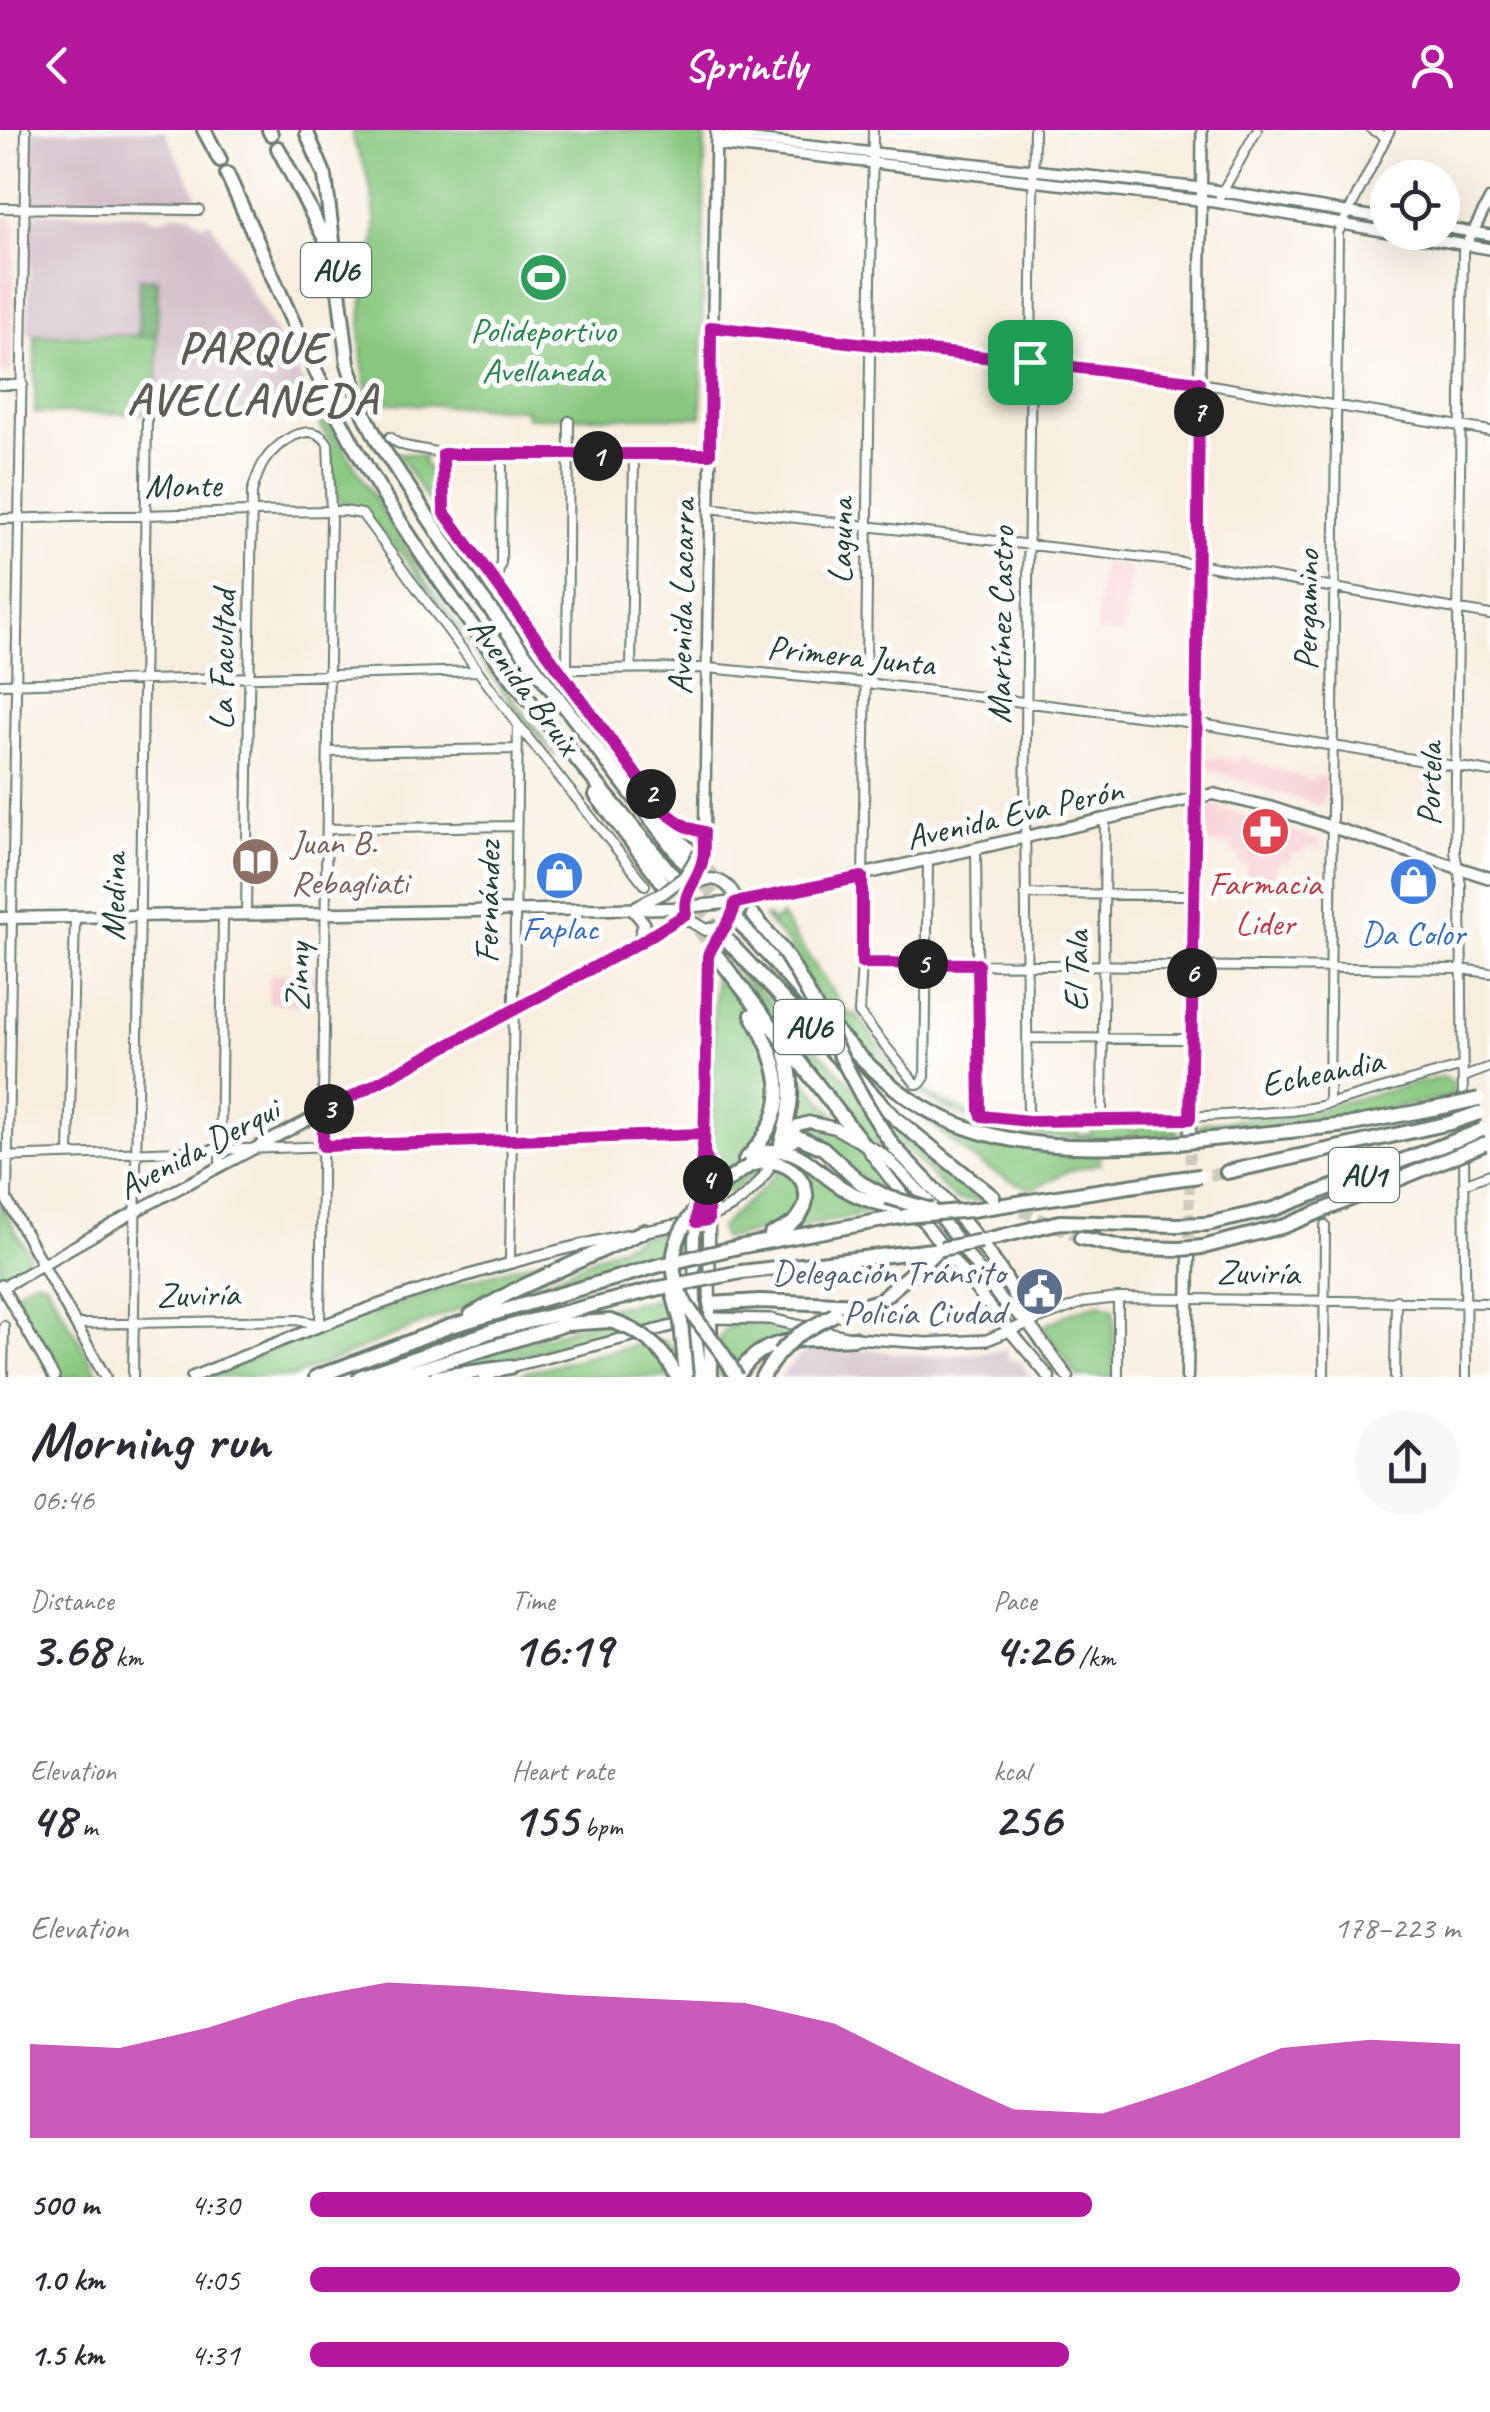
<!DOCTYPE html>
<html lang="en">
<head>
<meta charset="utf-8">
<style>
	:root { --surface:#fff; --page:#f7f7f7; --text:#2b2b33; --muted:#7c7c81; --accent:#b5179e }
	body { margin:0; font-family:Caveat,sans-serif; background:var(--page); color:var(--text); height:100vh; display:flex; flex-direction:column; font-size:38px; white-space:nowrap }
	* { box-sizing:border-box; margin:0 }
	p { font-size:32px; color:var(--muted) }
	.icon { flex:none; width:55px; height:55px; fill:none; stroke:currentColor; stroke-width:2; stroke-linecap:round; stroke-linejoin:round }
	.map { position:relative; height:1247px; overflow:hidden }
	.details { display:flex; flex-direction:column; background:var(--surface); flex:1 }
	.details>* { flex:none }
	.tools { position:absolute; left:1370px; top:30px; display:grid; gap:20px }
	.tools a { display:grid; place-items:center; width:90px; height:90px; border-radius:50%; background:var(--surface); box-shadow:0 10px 40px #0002; font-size:50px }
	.pin { position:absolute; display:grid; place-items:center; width:85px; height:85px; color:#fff; margin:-42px; border-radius:20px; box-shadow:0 5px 15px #0006 }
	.km { position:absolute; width:50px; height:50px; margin:-25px; border-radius:50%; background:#222; color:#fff; font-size:28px; line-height:50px; text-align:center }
	.round { display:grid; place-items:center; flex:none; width:105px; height:105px; border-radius:52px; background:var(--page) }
	.head { display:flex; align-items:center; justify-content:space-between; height:170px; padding:0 30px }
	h1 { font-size:55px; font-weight:700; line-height:75px }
	.stats { display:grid; grid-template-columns:repeat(3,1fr); gap:15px; height:170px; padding:10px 30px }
	.stats div { display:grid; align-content:center }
	.stats b { font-size:50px; font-weight:700 }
	.stats small { font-size:28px; font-weight:400 }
	.stats p { font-size:28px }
	.chart { height:280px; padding:20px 30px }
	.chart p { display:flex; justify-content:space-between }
	.chart svg { width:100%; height:180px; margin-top:10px; fill:var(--accent); opacity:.7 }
	ul { padding:0 30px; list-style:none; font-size:32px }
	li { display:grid; grid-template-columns:160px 120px 1fr; align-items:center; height:75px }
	li i { height:25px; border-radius:12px; background:var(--accent) }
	header { display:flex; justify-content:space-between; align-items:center; height:130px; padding:0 30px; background:var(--accent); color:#fff; font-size:45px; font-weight:700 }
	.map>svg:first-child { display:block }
</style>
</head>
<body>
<header><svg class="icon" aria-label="back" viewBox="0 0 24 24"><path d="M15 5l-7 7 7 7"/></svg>Sprintly<svg class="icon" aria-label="person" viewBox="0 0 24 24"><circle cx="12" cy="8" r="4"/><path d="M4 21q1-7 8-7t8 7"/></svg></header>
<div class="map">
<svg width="1490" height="1247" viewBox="0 0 1490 1247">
	<rect width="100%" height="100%" fill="#fff"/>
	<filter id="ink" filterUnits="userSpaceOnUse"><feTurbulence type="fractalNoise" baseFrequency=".01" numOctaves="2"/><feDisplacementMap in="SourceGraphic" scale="20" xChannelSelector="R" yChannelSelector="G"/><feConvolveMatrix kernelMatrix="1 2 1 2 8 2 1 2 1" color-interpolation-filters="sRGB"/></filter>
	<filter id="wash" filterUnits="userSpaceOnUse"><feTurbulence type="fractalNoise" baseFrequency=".0048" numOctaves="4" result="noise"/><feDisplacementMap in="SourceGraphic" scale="40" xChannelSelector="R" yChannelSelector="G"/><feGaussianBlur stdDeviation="2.25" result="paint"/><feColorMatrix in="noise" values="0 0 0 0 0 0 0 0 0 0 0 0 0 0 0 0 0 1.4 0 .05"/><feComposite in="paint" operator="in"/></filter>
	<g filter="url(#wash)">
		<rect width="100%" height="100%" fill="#f8eedf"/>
		<path fill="#f7cfd4" d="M0,88H10L15,93L11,240L7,245L0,244Z
			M1102,433L1131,437L1124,504L1095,502Z
			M1240,626L1313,651L1315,646L1328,647L1323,672L1317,675L1209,640L1205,629L1229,628L1237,632Z
			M1211,674L1318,710L1322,718L1306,716L1303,724L1293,722L1290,733L1280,730L1272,754H1242L1248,735L1238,734L1241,725L1231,724L1234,715L1204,714L1203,682Z
			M269,844L315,845V874L268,873Z"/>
		<path fill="#d2bdc8" d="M30,0H164L203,77L34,74L30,68Z
			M37,83L140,84L152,89H165L170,84H190L202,94L210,91L320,281L308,286L157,284V206L28,205L30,90Z
			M816,1217L839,1218L841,1223L850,1224L852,1218L930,1227L1008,1220V1230L1020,1231L1030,1247H779L803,1222Z"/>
		<path fill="#87c77e" stroke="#538259" stroke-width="2.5" d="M353,0H705L701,287H527L526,279L372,272C361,245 359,209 362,180C365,149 377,121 375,89C374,71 370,53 364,36C360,23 351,13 353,0Z
			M35,205L157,206V284L35,283Z
			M327,291L426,451L556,626L521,586L403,426L366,385L344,375L337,367L332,358V317L320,294Z
			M398,323L427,325L422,330L430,342L436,340L440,343V384L635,648L691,711L692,717C581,596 483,462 398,323Z
			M768,786L773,792L781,786L844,879L850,885L856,884C870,901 899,945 915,956C968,990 1015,997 1077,996L1078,1005H1091V995H1125L1133,1002L1142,996H1174L1179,1004C1091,1013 988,1014 914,959C882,936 853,903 826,875C810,859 801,835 789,816C782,806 772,797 764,787Z
			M721,822L903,1006L982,1071L955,1070L900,1014L892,1021L939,1072H936L889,1023L863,1008Z
			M715,837C735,865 778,923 774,958C772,984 765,1010 763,1037L731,1063L720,1060L715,1054L711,1025Z
			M796,939L845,997L806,988L791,992Z
			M1443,947L1453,952L1452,967L1357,985L1197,1004L1200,995L1205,993L1318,981L1334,974Z
			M919,983C984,1012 1028,1021 1099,1025L1101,1033L1068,1041L1033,1059C987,1045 954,1014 919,983Z
			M804,997C845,997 866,1024 890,1054L887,1057L892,1064L875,1057L794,1002Z
			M767,1025L794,1028L885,1081L793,1098L807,1053Z
			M778,1038C787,1042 796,1049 799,1060C809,1099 747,1103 722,1109L720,1098C738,1076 764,1064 778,1038Z
			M0,1072L29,1124L24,1136L5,1147L0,1141Z
			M679,1097L684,1102L683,1119C629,1134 573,1142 520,1162L639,1107Z
			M597,1115L521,1153L293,1247H205C334,1194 462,1148 597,1115Z
			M36,1149L46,1153L100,1247H61L17,1169L20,1158Z
			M688,1165L676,1185L641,1197L448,1243L411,1247L609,1187L569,1189L396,1241C491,1207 587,1176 688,1165Z
			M1099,1174L1114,1179V1247H1078L1045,1200V1195L1077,1180Z
			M737,1193L780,1196L812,1203C777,1206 755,1247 720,1247C719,1223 712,1202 737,1193Z
			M658,1210L668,1211L676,1220L669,1247H515L528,1241Z"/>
		<path fill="#6dac6d" stroke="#467450" stroke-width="2.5" d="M139,148L158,149L157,206H138Z"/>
	</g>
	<g filter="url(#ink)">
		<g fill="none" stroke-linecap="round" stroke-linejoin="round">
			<path stroke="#cdcbbd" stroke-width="10" stroke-dasharray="10 5" stroke-linecap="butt" d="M1189,1123L1190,1005"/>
			<path stroke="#cdcbbd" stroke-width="12" stroke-dasharray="12 6" stroke-linecap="butt" d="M695,727L753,785
				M693,743L727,779
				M676,749L722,805
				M666,757L715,823
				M1210,1045L1227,1042
				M1005,1073L1081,1108"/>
			<defs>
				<path id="minor" d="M873,0L862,833L859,883L916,954L921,953L925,947L928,731
					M1372,0L1386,7
					M1220,66L1257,0
					M0,78L199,80
					M711,197L1199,253L1490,301
					M0,255H23
					M390,307C402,321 426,316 443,325L710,324
					M443,325L444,382L651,665C666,682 680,698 703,701
					M709,378L1197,434L1490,485
					M0,389L251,382L344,381L362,384L518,595L645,755
					M491,448L498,444L501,433L502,326
					M631,538L634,326
					M567,539L569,291
					M561,543L567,539L708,538L866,553L1195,593L1490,642
					M0,554L478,541
					M328,622L516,619
					M327,699L515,696
					M976,720L979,981L985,988L1102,992L1291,981L1317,977L1463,936
					M1025,764L1193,765
					M862,833L1461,839L1490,843
					M1027,908L1190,909
					M1464,947L1490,937
					M1329,974L1338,103L1390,0
					M1463,974L1461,755L1455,722L1463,121L1466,115
					M1028,991L1025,679L1034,0
					M1102,992L1105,690
					M1464,1023L1466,1247
					M69,1024L75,787
					M0,1027L704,1004
					M220,1037L223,785
					M1464,1054L1490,1044
					M7,1069L26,0
					M510,1131L518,595
					M1029,1193L1085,1172L1118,1168L1490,1173
					M76,1194L297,1190L320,1194L331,381L328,314C313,287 276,312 264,332C258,341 255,352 252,362L246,784
					M3,1247L4,1196
					M133,1247L147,287
					M1118,1247V1168
					M1324,1247L1325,1095
					M1395,1247L1396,1170"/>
				<path id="tertiary" d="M716,6L1201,58L1388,89
					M716,15L1215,72L1388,102
					M1442,97L1490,105
					M1388,102L1490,119
					M1466,115L1490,69
					M1196,667L1202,0
					M704,728L716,0
					M0,1058L105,1247
					M641,1102C693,1091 737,1089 768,1040
					M1,1155L54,1247
					M3,1157L136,1081L513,882L681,788
					M709,1188L770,1189L854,1208L927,1213L987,1210L1028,1193
					M192,1247C337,1187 471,1137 626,1105
					M484,1247L510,1237L684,1193"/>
				<path id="secondary" d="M747,771L1213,664L1269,677L1490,748
					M637,776L663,763
					M632,779L644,793L639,813
					M0,788L674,778
					M708,826L704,1022L708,1033L710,1182
					M1190,1005L1196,667
					M785,1007L798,995L809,992L835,998L884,1025L927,1069L1000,1169L1028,1193L1068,1247
					M868,1020L984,1170L1049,1247
					M696,1213C696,1169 688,1056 704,1022
					M1187,1247L1189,1124"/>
				<path id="motorway" d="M204,0L220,30
					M269,0L271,4
					M307,3L325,46L348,234L364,283L379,313L481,467L687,736
					M278,18L328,115
					M227,44C272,142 312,245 367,338C455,487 566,617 676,749
					M596,665L666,757
					M659,688L692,723
					M753,785L783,821
					M739,792L810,873
					M723,806L895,988L993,1067
					M718,827L861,1011
					M824,888C853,920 883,953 921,976C997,1023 1093,1019 1178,1013
					M1202,1010L1347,995L1448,976
					M781,1013C791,981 796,955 785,922
					M785,1015L798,1007L823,1018L861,1053L887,1067
					M895,1018C944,1069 1001,1126 1028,1193
					M749,1028C793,1009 803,1030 835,1053C853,1066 873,1073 895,1077
					M745,1030C793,981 784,940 752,885
					M752,1035C786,1021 823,1057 798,1088C792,1096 780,1101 771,1105
					M1227,1042L1450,993
					M971,1080L1176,1049
					M1207,1094L1274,1079L1454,1011
					M1081,1108L1125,1118L1180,1119
					M981,1111L1060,1092L1177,1095
					M738,1117L905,1086
					M1203,1117L1285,1096L1455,1026
					M741,1142L941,1119
					M710,1174L760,1171L863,1175
					M857,1177L879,1171L937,1121
					M471,1185L513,1161L644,1101
					M710,1188L711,1247
					M696,1213L701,1247
					M316,1247L451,1196L657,1136
					M360,1247L495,1200L660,1158
					M395,1247L566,1194L610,1191
					M436,1247L510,1237
					M737,1247C762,1201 811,1211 854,1208
					M762,1247L778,1224"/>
			</defs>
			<use href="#minor" stroke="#6b7b70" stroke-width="12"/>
			<use href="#tertiary" stroke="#6b7b70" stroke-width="14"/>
			<use href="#secondary" stroke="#6b7b70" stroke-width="15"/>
			<use href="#motorway" stroke="#6b7b70" stroke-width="18"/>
			<use href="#minor" stroke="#fff" stroke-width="8"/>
			<use href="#tertiary" stroke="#fff" stroke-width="9"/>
			<use href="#secondary" stroke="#fff" stroke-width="10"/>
			<use href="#motorway" stroke="#fff" stroke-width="12"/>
			<defs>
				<path id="tertiary-bridge" d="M695,754L704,728"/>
				<path id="secondary-bridge" d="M663,763L684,747L699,723
					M674,778L747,771
					M708,826C711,818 713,810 718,803C728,788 747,770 725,754C714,746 704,749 693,755L684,773L689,790L706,800L724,796"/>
				<path id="motorway-bridge" d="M783,821C825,885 850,957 895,1018
					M1448,976L1479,969
					M1450,993L1479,983
					M1454,1011L1482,1000
					M1178,1013L1202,1010
					M1455,1026L1484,1014
					M1176,1049L1200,1046
					M887,1067L932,1080
					M905,1086L971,1080
					M1177,1095L1207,1094
					M941,1119L981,1111
					M1180,1119L1203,1117
					M657,1136L738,1117
					M660,1158L741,1142
					M672,1160L681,1192L686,1247
					M610,1191C641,1200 663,1217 677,1247
					M778,1224L798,1205L835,1184
					M736,1247C724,1220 703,1201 687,1176C648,1114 701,1066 749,1036"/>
			</defs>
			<use href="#tertiary-bridge" stroke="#6b7b70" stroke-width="14" stroke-linecap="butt"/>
			<use href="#secondary-bridge" stroke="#6b7b70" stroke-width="15" stroke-linecap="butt"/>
			<use href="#motorway-bridge" stroke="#6b7b70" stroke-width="18" stroke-linecap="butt"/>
			<use href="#tertiary-bridge" stroke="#fff" stroke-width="9"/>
			<use href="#secondary-bridge" stroke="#fff" stroke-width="10"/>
			<use href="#motorway-bridge" stroke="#fff" stroke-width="12"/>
		</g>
	</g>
	<g fill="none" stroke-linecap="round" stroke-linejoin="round" filter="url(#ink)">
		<defs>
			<path id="route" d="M1030,232L711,197L710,324H443L444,382L651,665C666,683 680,698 704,702C703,710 705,720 703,728C700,749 681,762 686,784L639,813L323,982V1016L704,1004L696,1092L708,1090V1033L704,1022L708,826C715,806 733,793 735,773L862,747V833L978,834L980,981L982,986L1028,991L1190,989L1196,667L1199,252L1030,232"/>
		</defs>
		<use href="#route" stroke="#fff" stroke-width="20"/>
		<use href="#route" stroke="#b5179e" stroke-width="12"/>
	</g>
	<defs>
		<symbol id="stadium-disc" viewBox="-11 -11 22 22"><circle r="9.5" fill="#2e9e5b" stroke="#fff"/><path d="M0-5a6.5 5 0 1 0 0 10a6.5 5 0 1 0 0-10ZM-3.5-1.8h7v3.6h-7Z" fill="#fff"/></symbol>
		<symbol id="pharmacy-disc" viewBox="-11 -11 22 22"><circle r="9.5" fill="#e0444e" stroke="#fff"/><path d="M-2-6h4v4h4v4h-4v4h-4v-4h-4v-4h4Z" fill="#fff"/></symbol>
		<symbol id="library-disc" viewBox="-11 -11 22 22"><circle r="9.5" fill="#8d6e63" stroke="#fff"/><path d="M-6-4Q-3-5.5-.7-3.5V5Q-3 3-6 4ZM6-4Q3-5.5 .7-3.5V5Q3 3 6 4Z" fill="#fff"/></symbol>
		<symbol id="shop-disc" viewBox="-11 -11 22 22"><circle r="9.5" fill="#3f7fe0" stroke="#fff"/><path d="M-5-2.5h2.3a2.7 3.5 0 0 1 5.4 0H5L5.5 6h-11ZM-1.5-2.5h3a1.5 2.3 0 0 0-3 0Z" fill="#fff"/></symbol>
		<symbol id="civic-disc" viewBox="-11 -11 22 22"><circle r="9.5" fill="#5c6f8a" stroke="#fff"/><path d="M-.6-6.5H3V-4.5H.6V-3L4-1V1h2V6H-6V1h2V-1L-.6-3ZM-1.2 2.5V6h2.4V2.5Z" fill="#fff"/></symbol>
	</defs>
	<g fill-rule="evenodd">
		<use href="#stadium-disc" x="516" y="120" width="55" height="55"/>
		<use href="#pharmacy-disc" x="1238" y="674" width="55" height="55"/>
		<use href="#library-disc" x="228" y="704" width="55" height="55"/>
		<use href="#shop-disc" x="532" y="718" width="55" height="55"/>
		<use href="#shop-disc" x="1386" y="724" width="55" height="55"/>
		<use href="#civic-disc" x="1012" y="1134" width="55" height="55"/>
	</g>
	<g text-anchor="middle" stroke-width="10" stroke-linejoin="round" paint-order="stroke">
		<g fill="#fff" stroke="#627771" stroke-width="2.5">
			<rect x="301" y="113" width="70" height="54" rx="8"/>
			<rect x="774" y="870" width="70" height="54" rx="8"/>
			<rect x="1329" y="1018" width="70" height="54" rx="8"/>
		</g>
		<g font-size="32" font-weight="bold" fill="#1f3d34">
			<text x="336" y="151">AU6</text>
			<text x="809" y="908">AU6</text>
			<text x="1364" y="1056">AU1</text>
		</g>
		<g font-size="35" fill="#27864d" stroke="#fff">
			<text x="543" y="212">Polideportivo<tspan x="543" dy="40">Avellaneda</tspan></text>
		</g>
		<g font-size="35" fill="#1f3d34" stroke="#fff">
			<text transform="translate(183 355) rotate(-1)" y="12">Monte</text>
			<text transform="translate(840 411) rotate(-89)" y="12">Laguna</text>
			<text transform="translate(681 467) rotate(-89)" y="12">Avenida Lacarra</text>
			<text transform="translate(1306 480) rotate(-89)" y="12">Pergamino</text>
			<text transform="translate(1000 495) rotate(-89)" y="12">Martínez Castro</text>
			<text transform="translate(851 525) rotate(6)" y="12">Primera Junta</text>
			<text transform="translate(222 530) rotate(-89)" y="12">La Facultad</text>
			<text transform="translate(525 555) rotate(53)" y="12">Avenida Bruix</text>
			<text transform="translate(1429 654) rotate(-89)" y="12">Portela</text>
			<text transform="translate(1014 683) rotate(-13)" y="12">Avenida Eva Perón</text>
			<text transform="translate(113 767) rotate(-89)" y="12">Medina</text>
			<text transform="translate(487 772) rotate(-89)" y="12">Fernández</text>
			<text transform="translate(1076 841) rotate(-89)" y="12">El Tala</text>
			<text transform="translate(297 847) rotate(-89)" y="12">Zinny</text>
			<text transform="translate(1322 942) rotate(-12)" y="12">Echeandia</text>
			<text transform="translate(198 1018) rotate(-28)" y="12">Avenida Derqui</text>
			<text transform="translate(1258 1142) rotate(1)" y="12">Zuviría</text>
			<text transform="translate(198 1164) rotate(-1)" y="12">Zuviría</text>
		</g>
		<g font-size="35" fill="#785e54" stroke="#fff" text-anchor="start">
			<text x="291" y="724">Juan B.<tspan x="291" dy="40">Rebagliati</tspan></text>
		</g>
		<g font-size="35" fill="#be3a42" stroke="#fff">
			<text x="1265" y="765">Farmacia<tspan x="1265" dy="40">Lider</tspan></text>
		</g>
		<g font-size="35" fill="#366cbe" stroke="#fff">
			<text x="560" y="810">Faplac</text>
			<text x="1413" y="815">Da Color</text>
		</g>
		<g font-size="35" fill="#4e5e75" stroke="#fff" text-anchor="end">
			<text x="1005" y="1154">Delegación Tránsito<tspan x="1005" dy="40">Policía Ciudad</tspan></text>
		</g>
		<g font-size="45" font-weight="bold" letter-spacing="2.5" fill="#5f5c55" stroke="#fff">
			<text x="253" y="232">PARQUE<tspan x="253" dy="52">AVELLANEDA</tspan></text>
		</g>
	</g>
</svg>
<div class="tools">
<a><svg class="icon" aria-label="locate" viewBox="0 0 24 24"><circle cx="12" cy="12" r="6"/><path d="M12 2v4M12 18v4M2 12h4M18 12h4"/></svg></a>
</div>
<div class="pin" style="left:1030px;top:232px;background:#1e9e55"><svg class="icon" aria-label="arrive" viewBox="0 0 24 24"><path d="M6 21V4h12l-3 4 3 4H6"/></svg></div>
<b class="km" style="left:598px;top:326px">1</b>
<b class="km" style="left:651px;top:664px">2</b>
<b class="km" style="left:329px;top:979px">3</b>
<b class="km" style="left:708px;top:1050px">4</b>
<b class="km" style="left:923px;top:834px">5</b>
<b class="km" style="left:1192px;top:843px">6</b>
<b class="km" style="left:1199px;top:282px">7</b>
</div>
<section class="details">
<div class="head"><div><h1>Morning run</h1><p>06:46</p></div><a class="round"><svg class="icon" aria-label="share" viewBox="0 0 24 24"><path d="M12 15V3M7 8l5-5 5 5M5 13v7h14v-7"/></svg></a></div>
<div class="stats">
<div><p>Distance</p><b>3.68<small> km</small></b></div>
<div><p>Time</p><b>16:19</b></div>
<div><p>Pace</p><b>4:26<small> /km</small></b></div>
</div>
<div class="stats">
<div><p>Elevation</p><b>48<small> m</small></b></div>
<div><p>Heart rate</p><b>155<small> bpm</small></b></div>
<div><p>kcal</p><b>256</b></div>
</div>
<div class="chart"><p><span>Elevation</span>178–223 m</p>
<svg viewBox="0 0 160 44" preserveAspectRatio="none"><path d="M0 44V21L10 22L20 17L30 10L40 6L50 7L60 9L70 10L80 11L90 16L100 27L110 37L120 38L130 31L140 22L150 20L160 21V44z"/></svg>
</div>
<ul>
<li><b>500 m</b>4:30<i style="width:68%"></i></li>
<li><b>1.0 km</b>4:05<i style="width:100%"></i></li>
<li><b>1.5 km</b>4:31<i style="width:66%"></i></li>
</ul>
</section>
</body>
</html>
